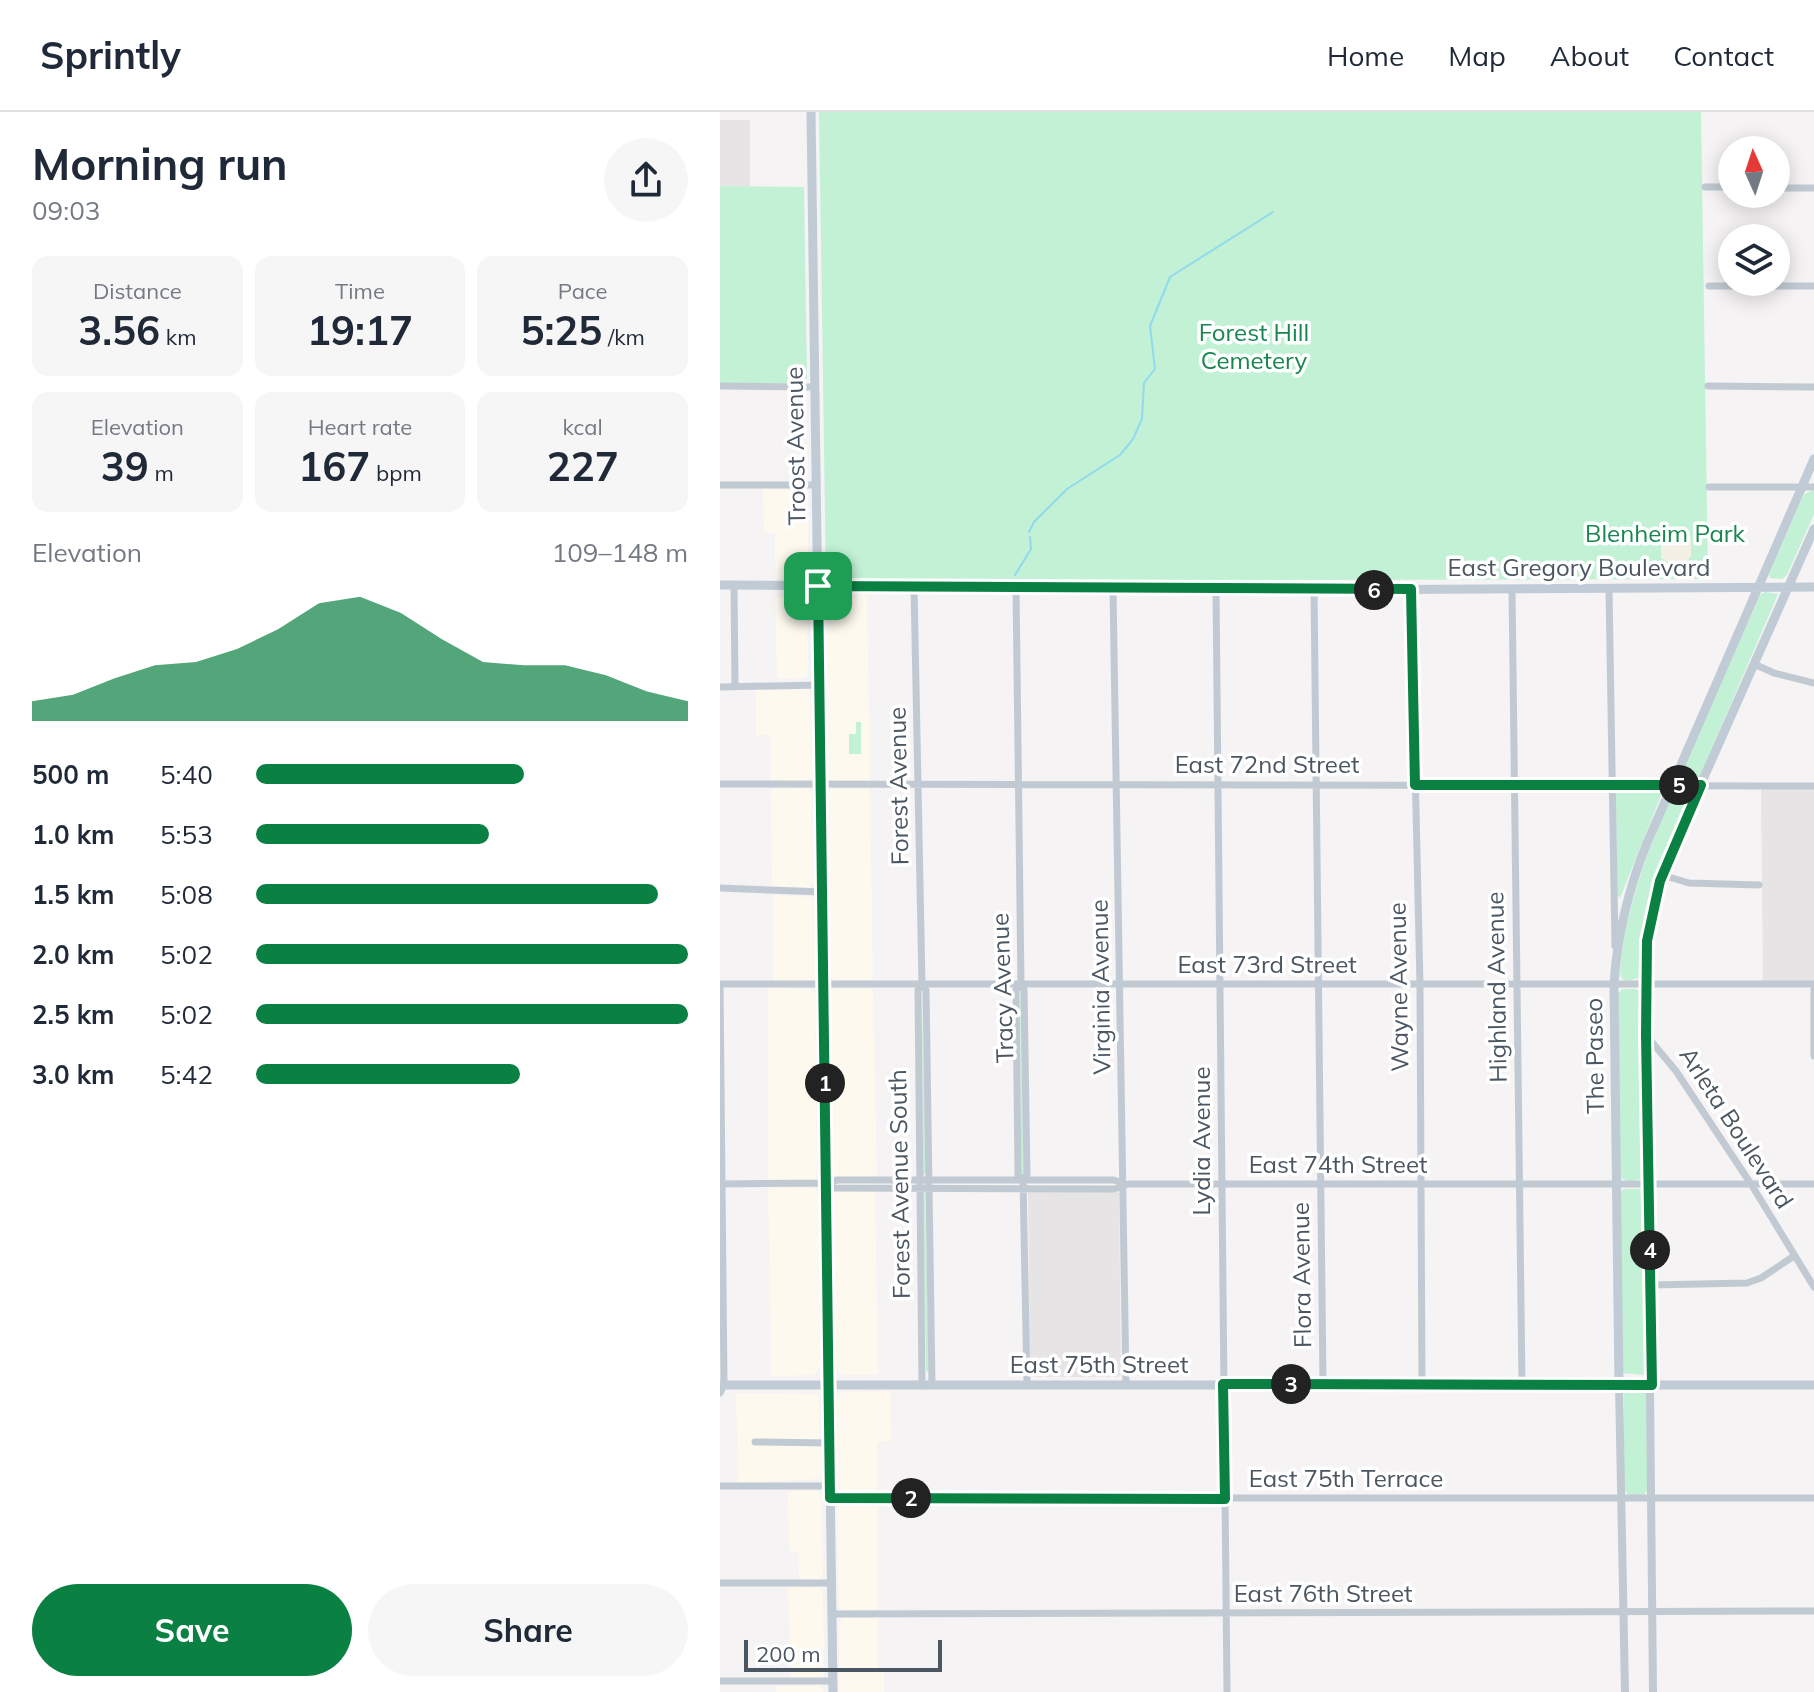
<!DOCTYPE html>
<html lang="en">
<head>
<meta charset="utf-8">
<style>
	:root { --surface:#fff; --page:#f6f6f7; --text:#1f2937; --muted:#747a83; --line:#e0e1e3; --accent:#0b8043 }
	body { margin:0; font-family:Mulish,sans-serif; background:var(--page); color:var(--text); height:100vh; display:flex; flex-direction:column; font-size:30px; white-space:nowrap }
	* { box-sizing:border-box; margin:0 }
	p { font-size:26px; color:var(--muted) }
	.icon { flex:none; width:44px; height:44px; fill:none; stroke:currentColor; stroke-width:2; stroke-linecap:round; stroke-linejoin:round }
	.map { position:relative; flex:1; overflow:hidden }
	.sheet { display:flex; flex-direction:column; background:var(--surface); width:720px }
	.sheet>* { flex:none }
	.needle { width:52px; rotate:357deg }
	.fabs { position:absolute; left:998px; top:24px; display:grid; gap:16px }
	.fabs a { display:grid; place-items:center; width:72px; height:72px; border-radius:50%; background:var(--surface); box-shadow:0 4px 20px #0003; font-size:40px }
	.scale { position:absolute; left:24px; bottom:20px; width:198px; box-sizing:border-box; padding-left:8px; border:4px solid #4a5661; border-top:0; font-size:22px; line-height:28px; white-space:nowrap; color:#4a5661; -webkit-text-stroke:6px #fff; paint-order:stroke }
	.pin { position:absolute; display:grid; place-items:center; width:68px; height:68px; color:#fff; margin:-34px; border-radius:16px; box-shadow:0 4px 12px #0006 }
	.km { position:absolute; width:40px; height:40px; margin:-20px; border-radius:50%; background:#222; color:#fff; font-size:22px; line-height:40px; text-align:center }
	.round { display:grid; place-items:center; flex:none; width:84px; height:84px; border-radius:42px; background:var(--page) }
	.overview { display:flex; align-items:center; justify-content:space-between; height:136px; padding:0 32px }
	h1 { font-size:44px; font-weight:700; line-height:60px }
	.figures { display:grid; grid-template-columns:repeat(3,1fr); gap:12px; height:136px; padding:8px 32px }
	.figures div { display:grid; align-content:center; border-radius:16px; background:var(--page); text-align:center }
	.figures b { font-size:40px; font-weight:700 }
	.figures small { font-size:22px; font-weight:400 }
	.figures p { font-size:22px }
	.chart { height:224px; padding:16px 32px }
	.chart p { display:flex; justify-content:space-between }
	.chart svg { width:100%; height:144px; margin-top:8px; fill:var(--accent); opacity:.7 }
	.cta { display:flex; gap:16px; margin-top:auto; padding:16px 32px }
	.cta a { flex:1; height:92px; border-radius:48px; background:var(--accent); color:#fff; font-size:32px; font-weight:700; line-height:92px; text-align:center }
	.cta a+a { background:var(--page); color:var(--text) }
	ul { padding:0 32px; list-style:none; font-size:26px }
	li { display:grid; grid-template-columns:128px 96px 1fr; align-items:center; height:60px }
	li i { height:20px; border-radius:10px; background:var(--accent) }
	header { display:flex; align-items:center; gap:48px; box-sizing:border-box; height:112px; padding:0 40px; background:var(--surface); border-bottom:2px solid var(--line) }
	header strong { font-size:38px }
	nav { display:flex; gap:44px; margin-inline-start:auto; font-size:28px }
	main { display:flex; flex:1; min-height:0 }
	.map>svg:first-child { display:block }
</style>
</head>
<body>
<header>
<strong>Sprintly</strong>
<nav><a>Home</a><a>Map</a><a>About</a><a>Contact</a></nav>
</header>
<main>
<section class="sheet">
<div class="overview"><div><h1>Morning run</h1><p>09:03</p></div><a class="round"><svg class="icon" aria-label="share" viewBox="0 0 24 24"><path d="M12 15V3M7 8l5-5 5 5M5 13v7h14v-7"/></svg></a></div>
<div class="figures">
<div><p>Distance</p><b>3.56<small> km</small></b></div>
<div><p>Time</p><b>19:17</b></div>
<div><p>Pace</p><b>5:25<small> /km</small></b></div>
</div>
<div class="figures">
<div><p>Elevation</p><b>39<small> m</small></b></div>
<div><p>Heart rate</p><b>167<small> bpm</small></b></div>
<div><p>kcal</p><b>227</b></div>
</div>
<div class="chart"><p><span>Elevation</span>109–148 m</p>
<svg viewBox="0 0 160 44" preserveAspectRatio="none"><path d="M0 44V38L10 36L20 31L30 27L40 26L50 22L60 16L70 8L80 6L90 11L100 19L110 26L120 27L130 27L140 30L150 35L160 38V44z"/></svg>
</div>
<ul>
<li><b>500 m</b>5:40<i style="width:62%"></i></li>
<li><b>1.0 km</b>5:53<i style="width:54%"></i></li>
<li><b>1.5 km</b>5:08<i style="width:93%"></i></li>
<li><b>2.0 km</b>5:02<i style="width:100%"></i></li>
<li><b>2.5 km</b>5:02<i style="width:100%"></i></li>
<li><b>3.0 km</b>5:42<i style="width:61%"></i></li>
</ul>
<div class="cta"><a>Save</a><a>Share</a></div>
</section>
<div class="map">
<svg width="1094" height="1580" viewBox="0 0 1094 1580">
	<rect width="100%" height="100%" fill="#f5f3f3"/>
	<path fill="#fdf9ef" d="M43,377L88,378V467H55V422L44,421Z
		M114,482L147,483L150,670L113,669L108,667L106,488Z
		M55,485H87L88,563L84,566L57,567Z
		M87,577L90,580L92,665L87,669H51L50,623H36V578Z
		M89,676L92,681L93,771L90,775L52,774L51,677Z
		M111,677H150L153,868H115L110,865L107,682Z
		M53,783L93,785L95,866L92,869H53Z
		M48,876L90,877L95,882L97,1064L93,1068H48Z
		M115,877H153L157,1066H116L112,1062L110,881Z
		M48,1076H94L98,1080L100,1255L94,1263L51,1264Z
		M116,1079H155L158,1263H123L116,1257L113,1083Z
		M170,1279L171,1329L157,1330L158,1382H119L117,1378L116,1283L121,1280Z
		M16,1281L99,1282L101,1367L18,1371Z
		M68,1379H97L101,1382L103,1463L100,1467H79L78,1440L69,1439Z
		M121,1390L158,1391V1498H122L119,1494L117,1395Z
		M68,1475L99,1476L103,1479L104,1563L100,1566H71Z
		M123,1506H158V1559H164V1580H119V1510Z
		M56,1574H100L104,1580H56Z"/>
	<path fill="#e6e4e5" d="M0,8H30V74H0Z
		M1041,677H1094V869H1043Z
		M394,1079L399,1081L401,1263L398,1265H313L310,1264L308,1080Z"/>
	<path fill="#c3f1d5" d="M99,0H981L988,467L106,469Z
		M0,74L84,75L87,266L83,271H0Z
		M1094,378V402L1067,463L1062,467L1050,466L1049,462L1084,382Z
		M1045,480L1058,482L979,666L975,669H963L960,664L1040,483Z
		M136,610H141V642H129V622H136Z
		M900,677H938L942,681L900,786L897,783L896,681Z
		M958,678H969L971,683L933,774L925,811L920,866L906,869L901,866L900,861C905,797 927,741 952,683Z
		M902,877H916L921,880L924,1061L922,1066C916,1070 905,1070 900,1065L898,882Z
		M202,881L206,1060L203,1064Z
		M300,881L302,882L304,1064L301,1063Z
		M904,1077H920L924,1080L925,1263L902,1261L900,1080Z
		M205,1080L209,1258L206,1260L203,1081Z
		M904,1281H926L927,1284L928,1377L924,1383H909L904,1378Z"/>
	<path fill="#f5f0e5" d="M958,414C974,417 971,431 971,444L964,452H952L941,446V428L949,417Z"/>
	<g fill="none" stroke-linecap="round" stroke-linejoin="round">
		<path stroke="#90daee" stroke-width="2" d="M309,420L314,410L347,377L400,343L413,327L422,307L424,271L435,257L430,214L450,165L553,100
			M295,463L311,437L310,425"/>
		<path stroke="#c1cad2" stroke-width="7" d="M985,75H1012
			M1056,76H1094
			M989,174H1094
			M0,274L95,275
			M988,274L1094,275
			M0,373H97
			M989,375H1094
			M14,474L15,573
			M194,475L202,872L206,878L212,1273
			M296,476L301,873L304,878L307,1063L303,1067L307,1273
			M393,477L406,1273
			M496,477L507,1580
			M691,477L700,873L702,1272
			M792,477L802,1273
			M889,477L895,834
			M594,478L603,1272
			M1034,552L1054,561L1094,571
			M0,575L99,573
			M0,672L1094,674
			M942,763L969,771L1039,773
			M0,776L102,780
			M0,872H1094
			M1094,872V944
			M301,873L296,878L298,1063L303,1067
			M926,923L956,959L1031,1072L1094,1175
			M106,1071L117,1068H394L405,1072
			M0,1072L106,1071L115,1076L394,1077L409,1072H1094
			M931,1173L1027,1171L1041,1166L1074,1144
			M202,1274L198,878L202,872
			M0,1281L4,1273L0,872
			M35,1330L109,1331
			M0,1374H110
			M110,1386H1094
			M0,1471H111
			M112,1502L1094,1499
			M0,1569H112"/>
		<path stroke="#c1cad2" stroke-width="8" d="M899,1272L905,1580
			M932,1273L930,1280L933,1580"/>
		<path stroke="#c1cbd6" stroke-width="9" d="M91,0L113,1580
			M0,473L594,478L1094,475
			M899,1272L894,873C897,823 908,778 927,731L1094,347
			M0,1273H1094
			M932,1273C931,1186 929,1098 927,1010C926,920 916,829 949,744L1094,417"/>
	</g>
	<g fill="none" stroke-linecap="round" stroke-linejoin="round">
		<defs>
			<path id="route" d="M98,474L691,477L695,673H981L940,769L927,829L926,923L932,1273L503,1272L505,1387L110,1386Z"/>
		</defs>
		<use href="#route" stroke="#fff" stroke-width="16"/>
		<use href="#route" stroke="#0b8043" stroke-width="10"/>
	</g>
	<g text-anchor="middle" stroke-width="7" stroke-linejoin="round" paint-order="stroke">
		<g font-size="24" fill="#17864f" stroke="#fff">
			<text x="534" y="229">Forest Hill<tspan x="534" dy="28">Cemetery</tspan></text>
			<text x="945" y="430">Blenheim Park</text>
		</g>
		<g font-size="24" fill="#4a5661" stroke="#fff">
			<text transform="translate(76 334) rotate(-91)" y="8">Troost Avenue</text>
			<text x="859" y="464">East Gregory Boulevard</text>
			<text x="547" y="661">East 72nd Street</text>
			<text transform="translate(179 674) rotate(-91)" y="8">Forest Avenue</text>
			<text x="547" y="861">East 73rd Street</text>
			<text transform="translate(381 875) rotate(-91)" y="8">Virginia Avenue</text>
			<text transform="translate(679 875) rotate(-91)" y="8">Wayne Avenue</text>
			<text transform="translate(777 875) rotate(-91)" y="8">Highland Avenue</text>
			<text transform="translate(283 876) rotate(-92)" y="8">Tracy Avenue</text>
			<text transform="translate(875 944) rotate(-91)" y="8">The Paseo</text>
			<text transform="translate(1016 1016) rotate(57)" y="8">Arleta Boulevard</text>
			<text transform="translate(482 1029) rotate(-90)" y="8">Lydia Avenue</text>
			<text x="618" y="1061">East 74th Street</text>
			<text transform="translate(180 1072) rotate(-91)" y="8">Forest Avenue South</text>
			<text transform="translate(582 1163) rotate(-91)" y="8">Flora Avenue</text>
			<text x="379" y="1261">East 75th Street</text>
			<text x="626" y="1375">East 75th Terrace</text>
			<text x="603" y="1490">East 76th Street</text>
		</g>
	</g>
</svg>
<div class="fabs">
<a><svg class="needle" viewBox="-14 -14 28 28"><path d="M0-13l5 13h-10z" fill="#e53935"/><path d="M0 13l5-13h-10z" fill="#747a83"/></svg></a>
<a><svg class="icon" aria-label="layers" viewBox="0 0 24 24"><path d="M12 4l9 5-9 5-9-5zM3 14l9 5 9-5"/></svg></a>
</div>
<div class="scale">200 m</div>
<div class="pin" style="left:98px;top:474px;background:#1e9e55"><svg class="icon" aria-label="arrive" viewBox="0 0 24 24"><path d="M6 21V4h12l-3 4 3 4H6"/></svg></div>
<b class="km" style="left:105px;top:971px">1</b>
<b class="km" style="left:191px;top:1386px">2</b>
<b class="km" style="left:571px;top:1272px">3</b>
<b class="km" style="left:930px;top:1138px">4</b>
<b class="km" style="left:959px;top:673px">5</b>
<b class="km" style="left:654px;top:478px">6</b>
</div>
</main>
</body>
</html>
